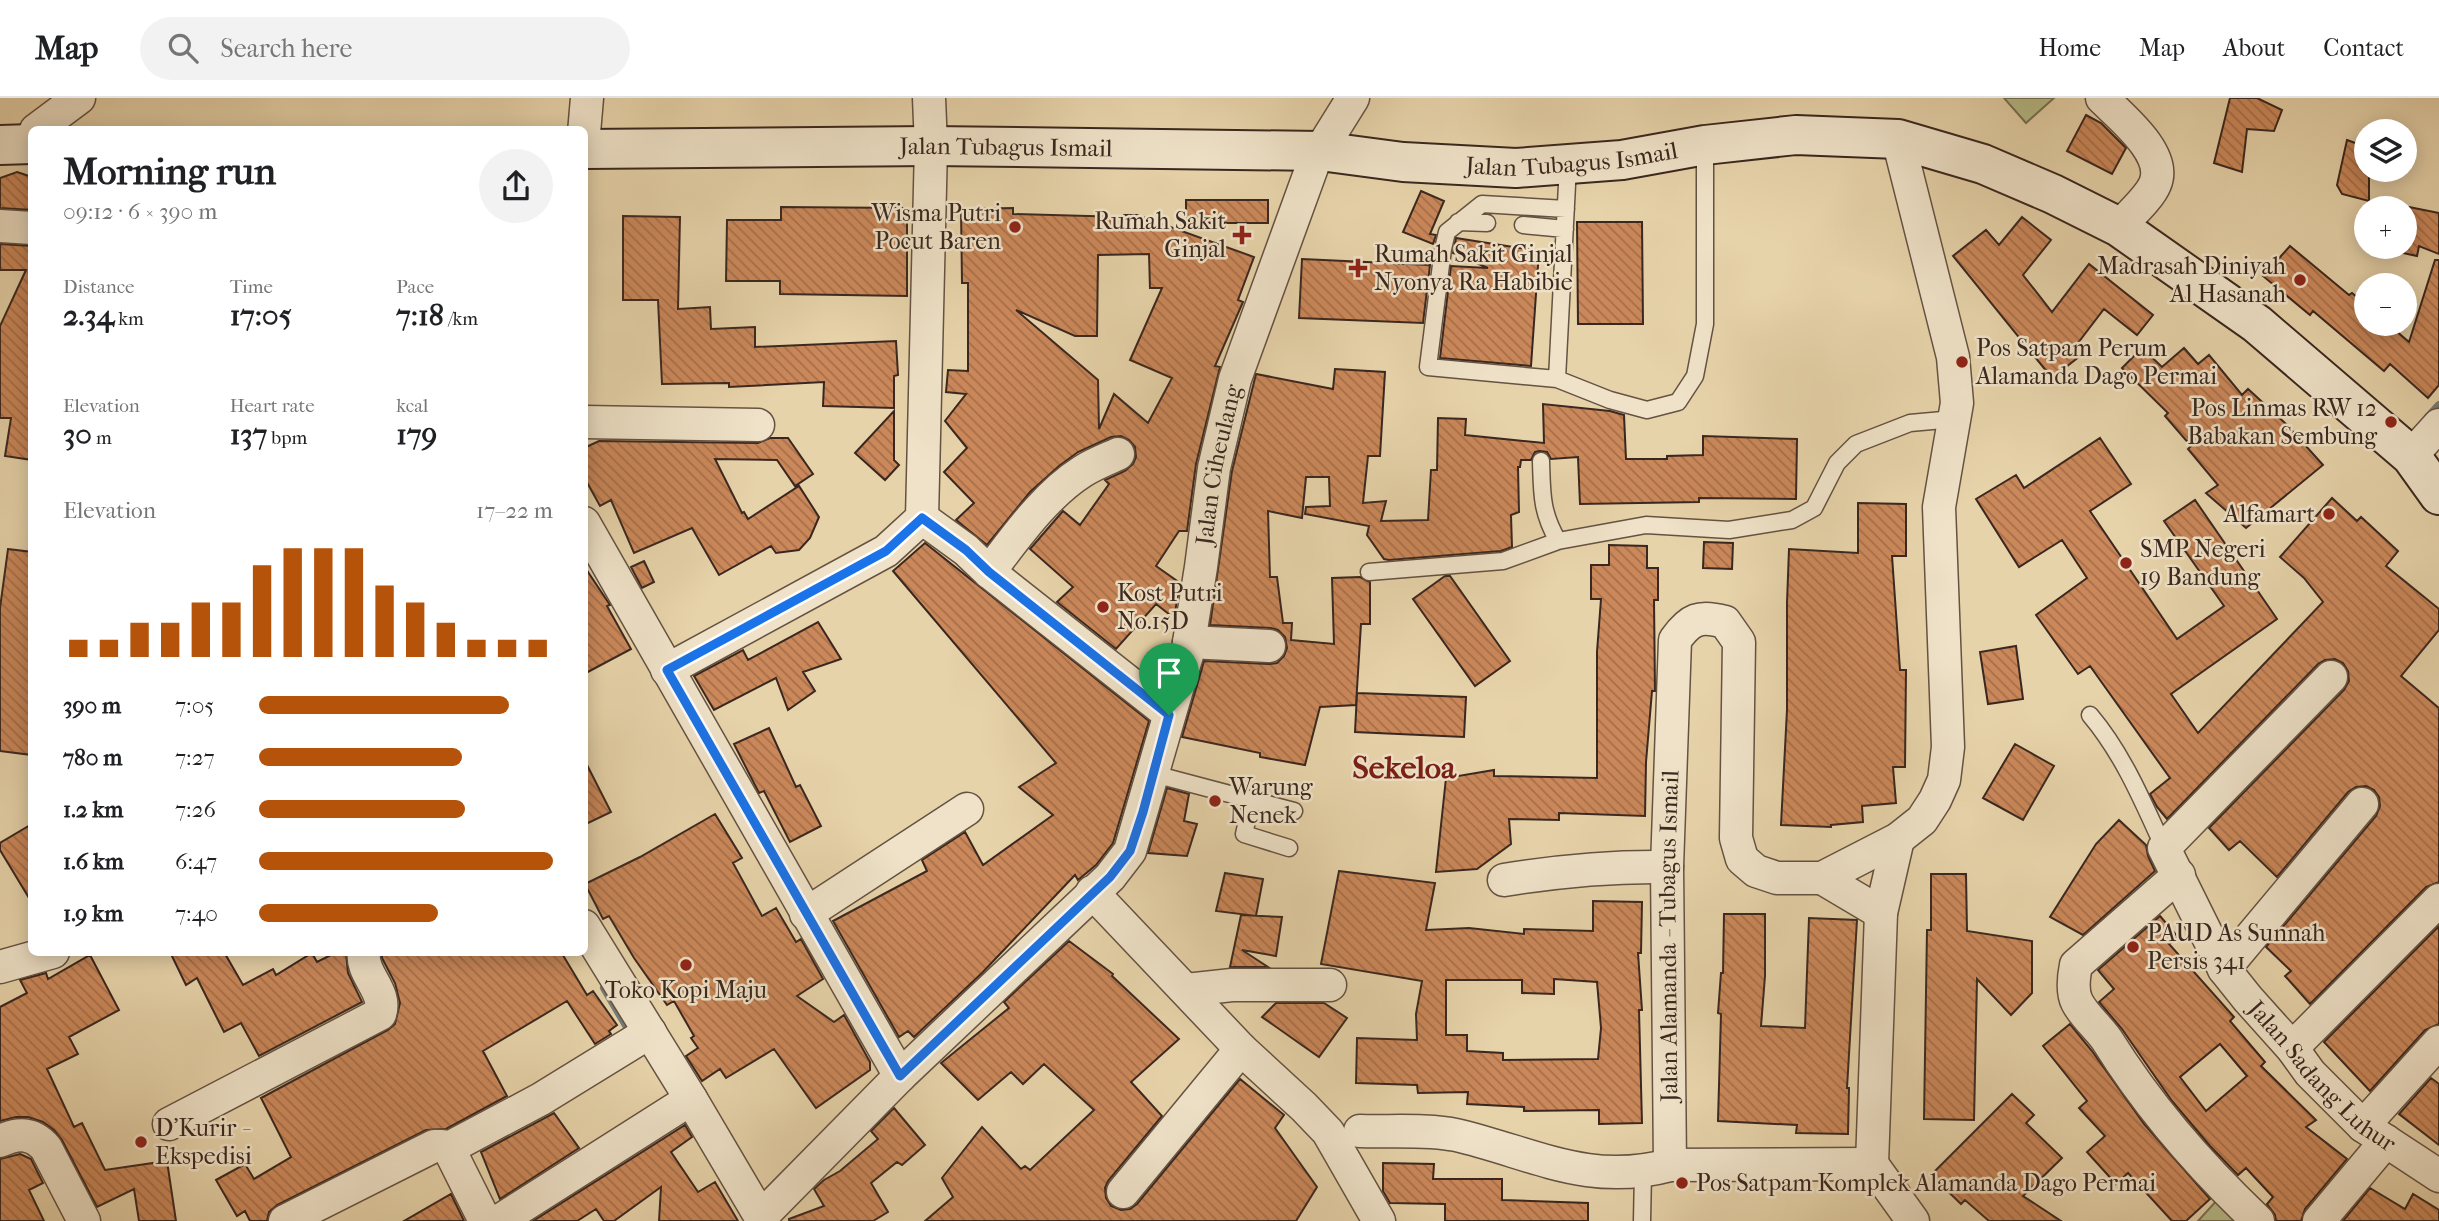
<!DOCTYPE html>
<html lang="en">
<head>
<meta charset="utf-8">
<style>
	:root { --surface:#fff; --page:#f2f2f2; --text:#202124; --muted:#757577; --line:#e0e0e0; --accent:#b45309 }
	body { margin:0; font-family:"IM FELL French Canon",serif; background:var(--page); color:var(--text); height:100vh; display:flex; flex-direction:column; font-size:26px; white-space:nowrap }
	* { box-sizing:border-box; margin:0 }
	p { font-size:23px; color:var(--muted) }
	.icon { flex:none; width:38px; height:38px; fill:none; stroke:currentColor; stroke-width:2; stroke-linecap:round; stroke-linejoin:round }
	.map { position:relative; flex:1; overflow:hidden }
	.sheet { position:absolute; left:28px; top:28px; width:560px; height:830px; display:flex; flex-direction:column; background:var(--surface); border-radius:10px; box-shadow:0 4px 18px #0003 }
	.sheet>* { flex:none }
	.tools { position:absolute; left:2354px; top:21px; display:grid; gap:14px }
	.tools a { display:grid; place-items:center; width:63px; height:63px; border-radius:50%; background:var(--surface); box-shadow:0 4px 18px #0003; font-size:35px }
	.pin { position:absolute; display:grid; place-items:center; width:60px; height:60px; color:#fff; margin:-72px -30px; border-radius:50% 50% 50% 0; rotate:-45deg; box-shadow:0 0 7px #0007 }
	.pin .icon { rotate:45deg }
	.round { display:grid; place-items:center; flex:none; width:74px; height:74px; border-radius:37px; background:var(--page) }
	.head { display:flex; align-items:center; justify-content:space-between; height:119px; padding:0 35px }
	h1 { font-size:38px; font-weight:700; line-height:52px }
	.metrics { display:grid; grid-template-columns:repeat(3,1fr); gap:10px; height:119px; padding:7px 35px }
	.metrics div { display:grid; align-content:center }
	.metrics b { font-size:30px; font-weight:700 }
	.metrics small { font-size:19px; font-weight:400 }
	.metrics p { font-size:19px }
	.chart { height:196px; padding:14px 35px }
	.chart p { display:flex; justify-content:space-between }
	.chart svg { width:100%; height:126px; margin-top:7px; stroke:var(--accent); stroke-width:6 }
	ul { padding:0 35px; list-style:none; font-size:23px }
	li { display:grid; grid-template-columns:112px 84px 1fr; align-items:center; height:52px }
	li i { height:18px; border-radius:9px; background:var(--accent) }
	header { display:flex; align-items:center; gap:42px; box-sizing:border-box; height:98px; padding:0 35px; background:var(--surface); border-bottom:2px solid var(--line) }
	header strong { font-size:33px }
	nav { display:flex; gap:38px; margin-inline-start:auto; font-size:24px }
	.search { width:490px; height:63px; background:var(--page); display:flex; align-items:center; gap:18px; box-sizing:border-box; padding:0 24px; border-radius:38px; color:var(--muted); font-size:26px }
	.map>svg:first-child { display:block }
</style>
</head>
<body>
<header>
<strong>Map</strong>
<div class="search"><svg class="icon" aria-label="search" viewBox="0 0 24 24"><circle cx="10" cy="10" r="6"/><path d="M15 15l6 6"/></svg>Search here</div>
<nav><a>Home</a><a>Map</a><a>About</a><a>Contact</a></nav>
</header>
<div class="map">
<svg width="2439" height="1123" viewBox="0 0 2439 1123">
	<defs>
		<pattern id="building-back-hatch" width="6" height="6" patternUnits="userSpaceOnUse" patternTransform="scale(1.75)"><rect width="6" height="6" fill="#cb885a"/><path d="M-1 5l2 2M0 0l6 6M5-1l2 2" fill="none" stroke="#a66f4a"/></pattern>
	</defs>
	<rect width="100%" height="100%" fill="#e7d3aa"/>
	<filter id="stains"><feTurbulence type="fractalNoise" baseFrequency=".00286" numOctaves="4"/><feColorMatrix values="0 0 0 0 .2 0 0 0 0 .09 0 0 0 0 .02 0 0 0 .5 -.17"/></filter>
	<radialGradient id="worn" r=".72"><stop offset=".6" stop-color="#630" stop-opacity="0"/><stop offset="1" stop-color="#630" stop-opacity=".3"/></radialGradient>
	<path fill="#b6bc88" stroke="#787254" stroke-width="2" d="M2004,0H2054L2026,25Z
		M2218,1101L2242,1123H2198Z"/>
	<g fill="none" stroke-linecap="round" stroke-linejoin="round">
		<path stroke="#747c78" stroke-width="8" d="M2428,319L2439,307
			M604,890L627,929"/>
	</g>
	<path fill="url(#building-back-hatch)" stroke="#3a271f" stroke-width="2" fill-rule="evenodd" d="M2230,0H2257L2282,12L2274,33L2247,31L2242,74L2214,65Z
		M2086,17L2101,25L2126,50L2112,76L2067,53Z
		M2347,42L2366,49V72H2369V103L2342,96L2337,87Z
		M17,74L32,79V112L0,110V80Z
		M1421,93L1444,103L1430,136L1436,137L1433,146L1403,134Z
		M1186,102H1268V125H1186Z
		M2384,104L2439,115V156L2419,148L2417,158L2375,149H2404V110H2383Z
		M781,109L907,110V198L780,196V183H726L727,122H781Z
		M1013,110V116L1124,119V117H1137L1254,159L1238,202L1243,204L1215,268L1220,269L1196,366L1187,433H1179L1156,468L1180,485L1174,520L1156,506L1116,551L1057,504L1073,489L1030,451L1063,413L1080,427L1109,386L1105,382L1125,373L1133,366L1136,359L1135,349L1129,342L1121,338L1111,339L1078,354L1059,368L1030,394L987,447L956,422L974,405L944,374L967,350L945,323L966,296L946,294L948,272L968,273V185H962L961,111ZM1149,156L1150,190H1162L1130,262L1172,280L1148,325L1114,296L1099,331L1098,282L1016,212L1075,238H1097L1098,157Z
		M623,118L680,119L678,211L710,209L711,231L755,229V249L896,243L898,277L894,278V310L823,308L824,284L729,289V285L662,286L658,202H623Z
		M2022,119L2051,142L2023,177L2052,214L2089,166L2153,217L2137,237L2104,211L2078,245L2085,254L2052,280L1953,158L1986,132L1999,147Z
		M1577,124H1642L1643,226H1578Z
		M1456,140L1539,153L1531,268L1440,260L1451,168L1488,170L1453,155Z
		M0,146L32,148V362L5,358L11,320H0V228L26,172H0Z
		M2290,148L2349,197L2352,195L2366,207V226H2388L2409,244L2435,162H2439V287L2428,300L2390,266L2384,273L2313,213L2310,217L2263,178Z
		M1302,161L1430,167L1423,225L1299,220Z
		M2142,250L2162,269L2184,250L2198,266L2209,257L2242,297L2248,291L2286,326L2323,367L2246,430L2206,395L2218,387L2188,351L2191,348L2165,318L2168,315L2122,270Z
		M1335,271L1385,274L1380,358H1368L1363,405L1386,403L1381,423L1428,422L1431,372H1437L1438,320L1466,321L1465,337L1544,345L1543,306L1610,313L1624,317L1626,361H1667V358L1703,357V338L1797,341L1796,401L1699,400V404L1580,406L1578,359L1551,361L1547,354L1540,353L1535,354L1531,362H1521L1520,369H1518L1519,414L1511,417L1512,449L1501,453L1389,462L1384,461L1367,437L1369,428L1305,416L1306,409L1330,408L1329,379H1306L1302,420L1268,413L1270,479H1277L1283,525H1292L1291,542L1334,546L1332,480L1360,479L1370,484V526H1361L1356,607L1320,609L1305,667L1260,659V655L1182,639L1204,563L1269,566L1277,565L1284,558L1287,550L1285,539L1278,532L1271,530L1210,527L1232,373L1256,276L1333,291Z
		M894,313V362L899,367L885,382L855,355Z
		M770,340H788L813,376L795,388L777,362L715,361L742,415L744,414L748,421L799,388L819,419L810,440L799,452L776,455L771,448L719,477L692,430L634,455L611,402L600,408L584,379V350L599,343L758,345Z
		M2100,340L2131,386L2090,413L2177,541L2224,508L2164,423L2195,402L2277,521L2171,596L2198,635L2323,504L2304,480L2280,459L2332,400L2357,423L2361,419L2398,453L2386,468L2439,511V532L2401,578L2439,610V784L2426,789L2310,906L2285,878L2291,873L2266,849L2376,718L2380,708L2379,699L2374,692L2366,688L2356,689L2348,694L2277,779L2240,743L2229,752L2209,730L2344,592L2349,583L2348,573L2343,565L2335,561L2325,562L2318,566L2167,721L2157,709L2150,696L2170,680L2090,568L2078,576L2036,517L2087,480L2062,442L2019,469L1976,401L2016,377L2024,390Z
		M1858,405L1906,406V458H1892L1900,572H1906L1905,669H1893L1896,705L1862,708L1863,724L1831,727V729L1781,727L1787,612V505L1789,451L1858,455Z
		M1704,444L1733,445L1732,471L1703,470Z
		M925,445L1149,623L1113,745L1096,767L1078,782L1075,777L982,875L914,939L908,933L899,939L833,823L927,773L922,762L965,734L983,767L1053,717L1019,689L1056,665L893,473Z
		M1609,447L1647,448V470H1658V502H1654L1655,593H1652L1646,664L1645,718L1559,715V722L1509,721L1511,746L1477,771L1436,774L1446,680L1494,672V678L1597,680V554L1601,501H1591V467H1609Z
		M8,451L32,454V657L0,653V510Z
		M644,463L654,484L642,490L631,469Z
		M584,468L610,507L607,508L631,551L584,576Z
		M1445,478H1450L1510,563L1475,588L1413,501Z
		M818,524L841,561L803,574L815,593L788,612L776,580L714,612L694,578L743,552L748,562Z
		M2016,548L2023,601L1988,606L1980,554Z
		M1357,595L1466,599L1464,639L1355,634Z
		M769,630L796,689L800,687L821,728L790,744L764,693L759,695L734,646Z
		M2015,646L2054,668L2023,722L1983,700Z
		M584,661L611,714L584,727Z
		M1167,690L1189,696L1184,723L1197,726L1187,758L1148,755Z
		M715,716L742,760L733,765L762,818L776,810L796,844L801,841L823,881L797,898L834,924L844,917L870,964V972L816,1010L774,951L726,980L720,971L702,983L686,958L698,950L691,940L694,938L674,903L667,907L634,860L609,818L603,821L585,786L640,759Z
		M2119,722L2146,747L2148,758L2155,773L2083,837L2050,819L2096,746Z
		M32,726V805L0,752V745Z
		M1339,773L1435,785L1426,832L1469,830L1524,836V831L1593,833V803L1642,804L1641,855H1638L1642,912H1639L1642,1025L1599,1026V1012L1524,1013V1009L1467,1006L1468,994L1418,995L1417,987L1356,985L1357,940L1417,942L1416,916L1422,883L1321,866ZM1554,881L1597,884L1601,930L1598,961L1503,962V955L1467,953V937H1446V882H1522V895L1554,896Z
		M1225,775L1263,781L1256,818L1216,813Z
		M1931,776H1966L1967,833L2032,843V895L2011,917L1977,881L1974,1022L1924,1021L1927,832H1931Z
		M1724,816H1765V878L1761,928L1805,930L1809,820L1857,822L1847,990H1849L1848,1036L1796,1035L1797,1027L1718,1023L1721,916L1718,915L1721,875H1723Z
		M1241,817L1282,819L1276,858L1242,852L1268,869H1230Z
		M2160,818L2178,839L2169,846L2234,919L2230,923L2265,964L2261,968L2316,1022L2306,1029L2347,1061L2305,1111L2301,1123H2276L2275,1117L2267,1106L2273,1099L2246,1070L2238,1077L2210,1048L2172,1003L2122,931L2099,904L2114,891L2098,872ZM2220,946L2247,978L2206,1013L2180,979Z
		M2439,828V926L2425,932L2370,993L2324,944Z
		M1069,843L1113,876L1112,878L1179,941L1131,984L1162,1018L1108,1083L1105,1090L1106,1100L1111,1108L1121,1112L1130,1111L1137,1106L1240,981L1284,1017L1275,1030L1317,1089L1296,1123H925L953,1099L942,1080L982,1029L1021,1071L1025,1068L1030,1072L1094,1012L1044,966L1023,986L1011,974L978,1002L941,965L1009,910L1004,904Z
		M170,854H224L243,887L273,871L276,877L312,855L317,864L337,854H346L348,875L362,904L259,958L241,925L224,934L197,880L186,887Z
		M387,854H561L587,897L593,893L617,927L609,933L611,936L595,946L567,903L483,953L507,998L446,1031L426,1032L277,1107L269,1114L267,1123H250L245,1113L237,1118L216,1082L245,1066L254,1081L291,1059L261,1000L388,932L395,926L400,905L395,885L382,860V856Z
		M90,857L119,912L69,939L78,956L47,971L74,1029L82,1025L105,1072L167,1063L176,1123H139L134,1091L97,1109L62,1042L54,1032L43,1024L28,1019H16L0,1023V909L27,895L20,882L46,875L48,881Z
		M1276,905H1324L1347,920L1319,959L1262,919Z
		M2070,926L2092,953L2144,1026L2210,1101L2186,1123H2172L2128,1075L2116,1086L2087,1054L2105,1038L2079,1010L2087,1003L2043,948Z
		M2431,980L2439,986V1047L2399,1016Z
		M2012,996L2034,1017L2026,1025L2062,1060L2023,1098L2061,1123H1989L1965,1102L1961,1106L1931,1077Z
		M894,1010L925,1047L902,1067L897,1064L871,1085L888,1114L873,1123H789V1121L824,1108L814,1091L824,1082L840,1073L878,1041L871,1033Z
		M554,1015L579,1050L500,1101L481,1054Z
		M685,1027L692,1039L671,1054L698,1094L715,1084L738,1123H659L661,1089L614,1123H604L596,1111L577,1123H533Z
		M20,1056L31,1061L43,1085L29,1092L44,1123H0V1061Z
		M1383,1065L1434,1066L1433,1081H1502V1102L1588,1105V1123H1445V1106L1390,1105L1383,1093Z
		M2370,1090L2405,1111L2413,1096L2439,1112V1123H2343Z
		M451,1096L464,1123H404Z"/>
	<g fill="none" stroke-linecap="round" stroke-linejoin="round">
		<defs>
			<path id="service" d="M1566,111L1482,106L1447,134L1443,151L1428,269L1557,281L1610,302L1647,312L1678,304L1695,278L1705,226V47
				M1458,124L1487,125
				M1523,127L1565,131
				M1557,281L1568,67
				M1541,363C1542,395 1541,414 1558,443
				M1369,474L1503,463L1558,443L1646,427L1729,432L1792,422L1814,410L1837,365L1856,346L1910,325L1954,321
				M2090,617C2123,656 2143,704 2164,750
				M1154,676L1294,713
				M1252,701L1244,736L1289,750
				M1642,1123L1643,1074"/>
			<g id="minor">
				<path d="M2102,0C2121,19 2168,56 2155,86C2150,99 2129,118 2119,129"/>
				<path d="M36,32L79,0"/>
				<path d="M584,35L587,0"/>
				<path d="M0,128L32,130"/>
				<path d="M584,324L758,327"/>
				<path d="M2411,358L2439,327"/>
				<path d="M922,420L966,452L989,474L1169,616"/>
				<path d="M584,425L900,978"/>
				<path d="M989,474C1016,439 1045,397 1083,373C1094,366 1107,361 1118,356"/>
				<path d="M1189,544L1269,548"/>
				<path d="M667,572L886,453L922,420L931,48L929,0"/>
				<path id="s1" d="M2331,579L2164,750L2224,871L2248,901L2292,950L2310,975L2363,1028L2439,1078"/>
				<path d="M2179,777L2076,867C2074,877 2072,894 2077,904C2084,918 2098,929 2107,942C2148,1008 2202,1070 2258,1123"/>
				<path d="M1822,780L1881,815"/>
				<path d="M1504,782C1559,773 1612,768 1667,769"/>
				<path d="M1092,794L1241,951L1304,1009L1328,1034L1379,1123"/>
				<path d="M806,816L967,711"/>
				<path d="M584,828L691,1001L763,1123"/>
				<path d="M0,869L53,854"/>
				<path d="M2224,871L2362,706"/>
				<path d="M1186,892L1232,887H1330"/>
				<path d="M2292,950L2439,802"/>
				<path d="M169,1026L380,916C388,893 360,876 364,854"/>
				<path d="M2363,1028L2439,944"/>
				<path d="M1360,1033C1388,1034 1429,1031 1456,1037C1533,1055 1588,1089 1670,1067L1872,1066"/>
				<path d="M0,1043C18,1035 32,1034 46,1050L84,1123"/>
				<path d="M447,1051L541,1001L650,934"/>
				<path d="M1872,1066L1881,815L1898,741"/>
				<path d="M1872,1066L1913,1123"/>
				<path id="s2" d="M1670,1067L1667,769L1675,542C1690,521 1699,517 1725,524L1739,544L1736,740L1742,761L1756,773L1777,780H1822L1898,741L1922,722L1935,702L1944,682L1948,649L1939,409L1957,305L1953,259L1898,41"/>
				<path d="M1123,1094L1241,951"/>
				<path id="s3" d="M761,1119L900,978L1110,779L1130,753L1187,557L1201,469L1214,370L1235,281L1315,61L1353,0"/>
				<path d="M285,1123L434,1048H442L450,1053L485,1123"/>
				<path d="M499,1123L691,1001"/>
				<path d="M2319,1123L2386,1043"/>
			</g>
			<g id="secondary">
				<path d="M0,47L32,46"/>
				<path id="s4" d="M584,51L931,48L1320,53L1403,64L1516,70L1622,62L1705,47L1796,37L1898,41L1983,66L2053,96L2119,129L2257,226L2411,358L2439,397"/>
			</g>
		</defs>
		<use href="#service" stroke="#655242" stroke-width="19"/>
		<use href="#minor" stroke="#655242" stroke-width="35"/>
		<use href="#secondary" stroke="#3a271f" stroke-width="42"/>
		<use href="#service" stroke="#efe2c8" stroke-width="16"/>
		<use href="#minor" stroke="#efe2c8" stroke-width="32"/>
		<use href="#secondary" stroke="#efe2c8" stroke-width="38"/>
	</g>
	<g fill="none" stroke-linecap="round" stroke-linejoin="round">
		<defs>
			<path id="route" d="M922,420L966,452L989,474L1169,617L1143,714L1130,753L1110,779L900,978L667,572L886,453Z"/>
		</defs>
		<use href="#route" stroke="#fff" stroke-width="14"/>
		<use href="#route" stroke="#1a73e8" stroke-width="9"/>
	</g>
	<g fill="#8f2418" stroke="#efe2c8" stroke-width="2.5">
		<circle cx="1015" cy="129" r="7"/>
		<path d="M1238.5 126.5h7v7h7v7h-7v7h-7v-7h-7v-7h7z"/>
		<path d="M1354.5 159.5h7v7h7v7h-7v7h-7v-7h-7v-7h7z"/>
		<circle cx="2300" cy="182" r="7"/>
		<circle cx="1962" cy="264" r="7"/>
		<circle cx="2391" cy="324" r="7"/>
		<circle cx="2329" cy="416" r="7"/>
		<circle cx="2126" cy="465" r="7"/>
		<circle cx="1103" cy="509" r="7"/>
		<circle cx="1215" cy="703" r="7"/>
		<circle cx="2133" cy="849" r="7"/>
		<circle cx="686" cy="867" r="7"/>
		<circle cx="141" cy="1044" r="7"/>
		<circle cx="1682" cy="1085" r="7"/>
	</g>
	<g text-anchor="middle" stroke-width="5" stroke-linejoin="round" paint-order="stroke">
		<g font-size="24" fill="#3a271f" stroke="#efe2c8">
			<text dy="8" stroke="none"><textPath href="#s4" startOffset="422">Jalan Tubagus Ismail</textPath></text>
			<text dy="8" stroke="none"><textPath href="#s4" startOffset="989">Jalan Tubagus Ismail</textPath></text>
			<text dy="8" stroke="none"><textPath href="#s3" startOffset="917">Jalan Ciheulang</textPath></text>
			<text dy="8" stroke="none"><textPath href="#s2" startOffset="229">Jalan Alamanda - Tubagus Ismail</textPath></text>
			<text dy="8" stroke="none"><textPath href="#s1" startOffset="520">Jalan Sadang Luhur</textPath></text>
		</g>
		<g font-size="24" fill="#3a271f" stroke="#efe2c8" text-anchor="start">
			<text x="1001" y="123" text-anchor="end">Wisma Putri<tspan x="1001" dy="28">Pocut Baren</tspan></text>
			<text x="1226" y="131" text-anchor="end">Rumah Sakit<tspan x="1226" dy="28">Ginjal</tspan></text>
			<text x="1374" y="164">Rumah Sakit Ginjal<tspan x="1374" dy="28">Nyonya Ra Habibie</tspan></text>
			<text x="2286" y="176" text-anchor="end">Madrasah Diniyah<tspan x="2286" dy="28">Al Hasanah</tspan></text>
			<text x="1976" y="258">Pos Satpam Perum<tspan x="1976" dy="28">Alamanda Dago Permai</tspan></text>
			<text x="2377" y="318" text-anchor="end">Pos Linmas RW 12<tspan x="2377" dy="28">Babakan Sembung</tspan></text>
			<text x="2315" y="424" text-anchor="end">Alfamart</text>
			<text x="2140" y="459">SMP Negeri<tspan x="2140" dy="28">19 Bandung</tspan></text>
			<text x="1117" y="503">Kost Putri<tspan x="1117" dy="28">No.15D</tspan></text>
			<text x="1229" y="697">Warung<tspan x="1229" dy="28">Nenek</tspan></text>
			<text x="2147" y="843">PAUD As Sunnah<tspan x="2147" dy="28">Persis 341</tspan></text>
			<text x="686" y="900" text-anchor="middle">Toko Kopi Maju</text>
			<text x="155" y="1038">D'Kurir -<tspan x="155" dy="28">Ekspedisi</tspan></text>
			<text x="1696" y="1093">Pos Satpam Komplek Alamanda Dago Permai</text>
		</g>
		<g font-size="32" font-weight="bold" fill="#7a1f14" stroke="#efe2c8">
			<text x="1404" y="680">Sekeloa</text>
		</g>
	</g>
	<rect width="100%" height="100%" filter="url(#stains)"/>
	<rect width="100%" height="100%" fill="url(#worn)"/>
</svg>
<div class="tools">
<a><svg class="icon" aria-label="layers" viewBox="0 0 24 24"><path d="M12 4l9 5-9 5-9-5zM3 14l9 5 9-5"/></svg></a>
<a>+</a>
<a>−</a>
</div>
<div class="pin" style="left:1169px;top:617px;background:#1e9e55"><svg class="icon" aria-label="arrive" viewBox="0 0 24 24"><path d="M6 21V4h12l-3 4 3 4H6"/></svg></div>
<section class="sheet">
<div class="head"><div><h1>Morning run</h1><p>09:12 · 6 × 390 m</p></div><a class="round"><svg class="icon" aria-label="share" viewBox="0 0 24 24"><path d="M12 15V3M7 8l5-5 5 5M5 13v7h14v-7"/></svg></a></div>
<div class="metrics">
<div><p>Distance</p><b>2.34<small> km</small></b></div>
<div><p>Time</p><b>17:05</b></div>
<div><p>Pace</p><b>7:18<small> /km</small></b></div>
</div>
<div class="metrics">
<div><p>Elevation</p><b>30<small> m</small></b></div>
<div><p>Heart rate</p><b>137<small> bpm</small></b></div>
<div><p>kcal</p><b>179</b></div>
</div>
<div class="chart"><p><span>Elevation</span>17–22 m</p>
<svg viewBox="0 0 160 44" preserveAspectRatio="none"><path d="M5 44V38M15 44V38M25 44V32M35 44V32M45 44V25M55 44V25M65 44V12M75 44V6M85 44V6M95 44V6M105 44V19M115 44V25M125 44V32M135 44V38M145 44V38M155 44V38"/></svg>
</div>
<ul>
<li><b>390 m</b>7:05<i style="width:85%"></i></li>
<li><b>780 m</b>7:27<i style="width:69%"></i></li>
<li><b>1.2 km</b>7:26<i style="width:70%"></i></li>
<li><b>1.6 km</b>6:47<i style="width:100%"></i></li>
<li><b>1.9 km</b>7:40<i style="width:61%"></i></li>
</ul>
</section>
</div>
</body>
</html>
